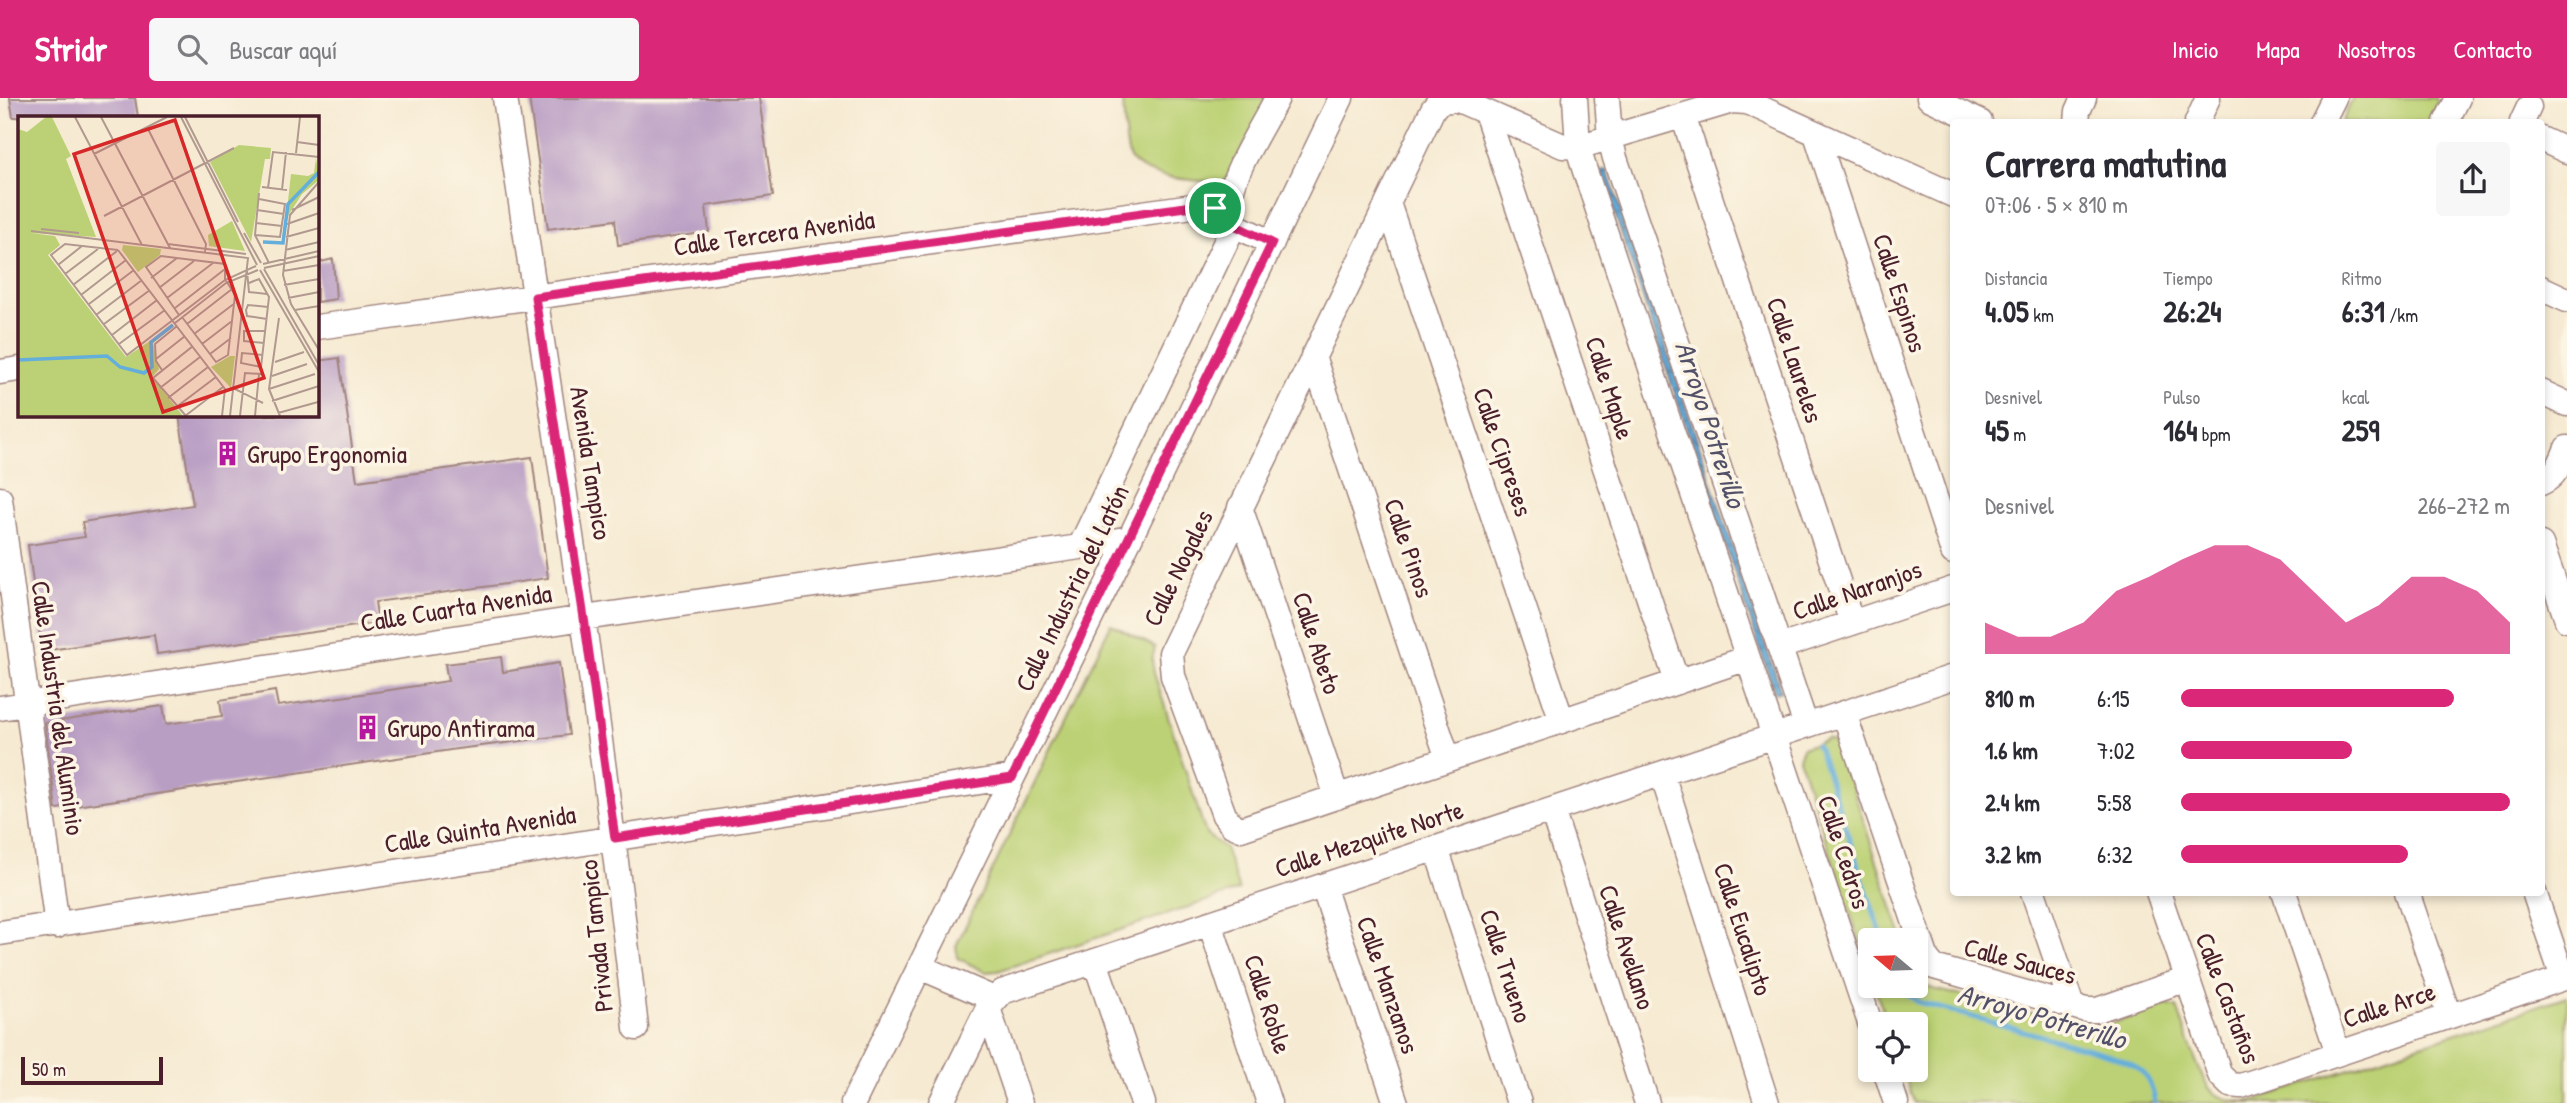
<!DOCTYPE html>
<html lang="es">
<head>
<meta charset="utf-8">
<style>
	:root { --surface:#fff; --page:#f7f7f7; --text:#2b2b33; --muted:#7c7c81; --accent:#db2777 }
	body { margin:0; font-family:"Patrick Hand",sans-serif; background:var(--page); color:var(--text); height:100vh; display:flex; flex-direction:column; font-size:26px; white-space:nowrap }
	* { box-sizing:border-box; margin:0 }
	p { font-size:23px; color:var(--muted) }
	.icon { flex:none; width:38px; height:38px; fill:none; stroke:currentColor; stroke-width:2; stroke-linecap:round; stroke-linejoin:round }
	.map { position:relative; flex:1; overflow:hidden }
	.drawer { position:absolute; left:1950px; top:21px; width:595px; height:777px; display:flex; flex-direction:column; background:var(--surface); border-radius:7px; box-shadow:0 4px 10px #0003 }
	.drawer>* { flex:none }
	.needle { width:46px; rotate:289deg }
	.controls { position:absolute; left:1858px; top:830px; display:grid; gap:14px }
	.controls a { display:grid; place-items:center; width:70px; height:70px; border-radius:7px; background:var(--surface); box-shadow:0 4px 10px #0003; font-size:35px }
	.scale { position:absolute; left:21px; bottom:18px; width:142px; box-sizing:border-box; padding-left:7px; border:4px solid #4a1f2b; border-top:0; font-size:19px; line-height:24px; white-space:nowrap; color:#4a1f2b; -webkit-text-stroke:5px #fcf5e5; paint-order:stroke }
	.pin { position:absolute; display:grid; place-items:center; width:60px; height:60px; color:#fff; margin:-30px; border:4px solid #fff; border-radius:50%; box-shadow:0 2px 7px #0007 }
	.round { display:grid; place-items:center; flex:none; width:74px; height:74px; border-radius:7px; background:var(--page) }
	.summary { display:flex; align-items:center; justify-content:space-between; height:119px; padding:0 35px }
	h1 { font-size:38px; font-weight:700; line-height:52px }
	.metrics { display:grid; grid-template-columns:repeat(3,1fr); gap:10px; height:119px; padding:7px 35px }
	.metrics div { display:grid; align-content:center }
	.metrics b { font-size:30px; font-weight:700 }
	.metrics small { font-size:19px; font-weight:400 }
	.metrics p { font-size:19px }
	.chart { height:196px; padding:14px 35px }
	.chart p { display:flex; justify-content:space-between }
	.chart svg { width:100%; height:126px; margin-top:7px; fill:var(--accent); opacity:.7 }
	ul { padding:0 35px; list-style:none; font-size:23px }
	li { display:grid; grid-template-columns:112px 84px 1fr; align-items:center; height:52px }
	li i { height:18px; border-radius:9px; background:var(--accent) }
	header { display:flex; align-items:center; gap:42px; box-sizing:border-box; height:98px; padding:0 35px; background:var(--accent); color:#fff }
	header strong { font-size:33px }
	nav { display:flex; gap:38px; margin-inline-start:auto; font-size:24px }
	.search { width:490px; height:63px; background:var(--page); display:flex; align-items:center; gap:18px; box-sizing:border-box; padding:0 24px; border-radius:7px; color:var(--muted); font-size:26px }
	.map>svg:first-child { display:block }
</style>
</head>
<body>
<header>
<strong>Stridr</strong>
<div class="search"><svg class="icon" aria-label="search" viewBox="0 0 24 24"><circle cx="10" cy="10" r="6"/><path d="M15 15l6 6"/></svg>Buscar aquí</div>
<nav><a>Inicio</a><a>Mapa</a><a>Nosotros</a><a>Contacto</a></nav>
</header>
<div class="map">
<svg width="2567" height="1005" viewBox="0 0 2567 1005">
	<defs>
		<pattern id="water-waves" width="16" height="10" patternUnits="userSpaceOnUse" patternTransform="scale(1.75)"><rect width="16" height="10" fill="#63aedb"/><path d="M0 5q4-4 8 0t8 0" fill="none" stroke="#548db2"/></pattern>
	</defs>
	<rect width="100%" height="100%" fill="#fcf5e5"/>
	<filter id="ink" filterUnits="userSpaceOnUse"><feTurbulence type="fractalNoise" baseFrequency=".0143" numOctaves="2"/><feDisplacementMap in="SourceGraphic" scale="14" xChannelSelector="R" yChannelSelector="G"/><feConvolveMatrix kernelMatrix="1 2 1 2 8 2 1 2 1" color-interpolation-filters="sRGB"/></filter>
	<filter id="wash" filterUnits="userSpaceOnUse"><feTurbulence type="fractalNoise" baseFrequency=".00686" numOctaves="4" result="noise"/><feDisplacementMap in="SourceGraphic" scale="28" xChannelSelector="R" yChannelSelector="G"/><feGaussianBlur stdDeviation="1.57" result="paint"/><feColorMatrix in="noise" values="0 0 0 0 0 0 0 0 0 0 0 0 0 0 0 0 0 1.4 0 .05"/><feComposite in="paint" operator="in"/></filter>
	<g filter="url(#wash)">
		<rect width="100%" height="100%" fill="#f6ead2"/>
		<path fill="#bcd175" stroke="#837850" stroke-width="2" d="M1123,0H1270L1224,85C1200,82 1143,82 1130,60C1124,48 1124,15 1123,0Z
			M2353,0H2436L2437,5L2428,24H2342Z
			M1111,526L1155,549L1152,562L1154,575L1206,736L1225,750L1239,792L998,873L985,874L958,860L956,848Z
			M1827,641L1838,646L1903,842H1871V878L1799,661L1802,650Z
			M1916,878L1927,888L1934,891L2093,930L2102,929L2167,907L2177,909C2183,926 2200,981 2210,991C2220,1003 2242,1005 2257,1002L2567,898V1005H1914L1903,971H1916V926H1887L1874,887H1916Z"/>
		<path fill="url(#water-waves)" stroke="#566683" stroke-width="2" d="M1607,72L1781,593L1775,595L1601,74Z"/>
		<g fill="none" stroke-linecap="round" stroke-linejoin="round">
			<path stroke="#63aedb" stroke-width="5" d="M1816,647L1819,651L1883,842
				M1899,887L1906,895L1918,904L2107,956C2137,968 2150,971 2155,1005"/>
		</g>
		<g id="blocks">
			<path fill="#b99ec4" d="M10,0H135L138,19H13Z
				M529,0H759L773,98L706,108L709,134L618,147L615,122L548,131Z
				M333,161L336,201L317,204V165Z
				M339,260L357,383L532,359L548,480L375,504L378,525L157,556L154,537L42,553L28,447L85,439L82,424L193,407L179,317H317V263Z
				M501,559L503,574L559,565L569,637L457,651L56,711L45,625L163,608L166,626L222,618L220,602L275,593L278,608L390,592L448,583L445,566Z"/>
		</g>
	</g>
	<g filter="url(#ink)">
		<use href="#blocks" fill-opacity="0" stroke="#a0847e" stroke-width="2"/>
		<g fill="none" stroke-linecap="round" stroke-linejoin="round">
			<defs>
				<path id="minor" d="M505,0C552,310 601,619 636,930
					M1575,0L1578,49L1584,70L1871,928
					M1607,0L1610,40L1615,60L1806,628
					M1929,0L1980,24
					M1486,14L1677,584
					M1683,18L1852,525
					M2077,24L2078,13L2084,0
					M2197,24L2208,0
					M2322,24L2334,0
					M2446,24L2458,0
					M2522,24L2529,9
					M1816,36L1953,454
					M2541,41L2567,53
					M1388,105L1562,623
					M1234,127C1233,120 1230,112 1230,105C1230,77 1264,26 1277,0
					M2541,190L2567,202
					M317,229L1200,107L1215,110L1234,127L1272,145
					M1313,258L1448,661
					M0,274L19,271
					M2541,294L2567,306
					M2541,385C2556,379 2561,364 2567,350
					M0,401L57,828
					M1240,409L1337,699
					M2541,446L2567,522
					M1080,449L1234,127
					M1780,549L1953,491
					M1748,560L1241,731L1232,727L1224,717L1173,578L1171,555L1433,11L1439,4L1455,1L1463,4L1563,48L1578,49L1732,3L1747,4L1953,97
					M0,610L584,520L1080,449L1130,440
					M1844,615L1927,861L1934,869L2086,912H2097L2187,881
					M1662,676L1767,1005
					M1552,712L1647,1005
					M1436,750L1519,1005
					M1323,788L1396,1005
					M2033,794L2072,908
					M2158,794L2220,977L2230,987L2241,988L2567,879
					M2284,794L2338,955
					M2407,794L2449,918
					M2534,794L2563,880
					M1210,825L1269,1005
					M0,835L1012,679
					M1095,863L1143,1005
					M920,869L994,901
					M988,910L1020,1005
					M1885,971L1896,1005
					M853,1005L1130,440L1341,0
					M941,1005L988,910L1002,894L1953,579"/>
			</defs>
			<use href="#minor" stroke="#a0847e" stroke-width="27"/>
			<use href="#minor" stroke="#fff" stroke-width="24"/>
		</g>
	</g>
	<g fill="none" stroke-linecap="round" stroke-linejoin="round" filter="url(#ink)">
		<defs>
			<path id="route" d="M1200,107L1215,110L1234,127L1272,145L1012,680L615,740L584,520L535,199Z"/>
		</defs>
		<use href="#route" stroke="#fff" stroke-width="14"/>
		<use href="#route" stroke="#db2777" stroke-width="9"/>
	</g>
	<defs>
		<symbol id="building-bare" viewBox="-9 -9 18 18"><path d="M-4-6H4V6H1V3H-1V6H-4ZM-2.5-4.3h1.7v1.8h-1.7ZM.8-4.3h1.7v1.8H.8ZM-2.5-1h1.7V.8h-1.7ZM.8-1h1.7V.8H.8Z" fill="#b5179e" stroke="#fcf5e5" stroke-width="2.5" paint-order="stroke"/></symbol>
	</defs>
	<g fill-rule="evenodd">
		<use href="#building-bare" x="210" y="338" width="35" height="35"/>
		<use href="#building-bare" x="350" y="612" width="35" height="35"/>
	</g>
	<g text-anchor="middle" stroke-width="7" stroke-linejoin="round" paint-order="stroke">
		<g font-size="26" fill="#4a1f2b" stroke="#fcf5e5">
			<text transform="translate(774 135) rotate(-8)" y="9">Calle Tercera Avenida</text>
			<text transform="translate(1900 195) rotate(72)" y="9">Calle Espinos</text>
			<text transform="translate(1795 262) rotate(72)" y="9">Calle Laureles</text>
			<text transform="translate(1610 290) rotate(72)" y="9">Calle Maple</text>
			<text transform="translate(1503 354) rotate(71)" y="9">Calle Cipreses</text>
			<text transform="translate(591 365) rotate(81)" y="9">Avenida Tampico</text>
			<text transform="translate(1409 450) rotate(71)" y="9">Calle Pinos</text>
			<text transform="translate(1178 470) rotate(-64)" y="9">Calle Nogales</text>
			<text transform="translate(1072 490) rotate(-64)" y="9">Calle Industria del Latón</text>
			<text transform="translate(1857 492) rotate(-19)" y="9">Calle Naranjos</text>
			<text transform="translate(456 510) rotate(-9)" y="9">Calle Cuarta Avenida</text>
			<text transform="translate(1317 545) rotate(72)" y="9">Calle Abeto</text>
			<text transform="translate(58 610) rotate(82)" y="9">Calle Industria del Aluminio</text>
			<text transform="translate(480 731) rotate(-9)" y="9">Calle Quinta Avenida</text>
			<text transform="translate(1369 741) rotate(-18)" y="9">Calle Mezquite Norte</text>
			<text transform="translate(1844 754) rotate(72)" y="9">Calle Cedros</text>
			<text transform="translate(1743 831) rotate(72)" y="9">Calle Eucalipto</text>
			<text transform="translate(596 838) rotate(-96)" y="9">Privada Tampico</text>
			<text transform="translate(1627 849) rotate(72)" y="9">Calle Avellano</text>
			<text transform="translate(2020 863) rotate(15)" y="9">Calle Sauces</text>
			<text transform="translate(1506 868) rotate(72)" y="9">Calle Trueno</text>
			<text transform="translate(1388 887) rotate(71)" y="9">Calle Manzanos</text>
			<text transform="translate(2228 900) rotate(69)" y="9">Calle Castaños</text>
			<text transform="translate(1268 906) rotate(72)" y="9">Calle Roble</text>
			<text transform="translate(2389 907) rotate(-18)" y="9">Calle Arce</text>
		</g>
		<g font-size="26" fill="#4a1f2b" stroke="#fcf5e5" text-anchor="start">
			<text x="247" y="365">Grupo Ergonomia</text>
			<text x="387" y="639">Grupo Antirama</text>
		</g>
		<g font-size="28" font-style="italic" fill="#535169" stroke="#fcf5e5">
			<text transform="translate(1711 326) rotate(72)" y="10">Arroyo Potrerillo</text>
			<text transform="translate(2042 918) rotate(16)" y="10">Arroyo Potrerillo</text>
		</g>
	</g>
	<g transform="translate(18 18)">
		<rect width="301" height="301" fill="#f6ead2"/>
		<path d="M28,1H34L53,40L48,43L78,121L13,117L37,120L42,129L30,139L108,241L156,209L135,227L141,253L134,261L165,300H0V13L9,16ZM221,29L253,32L252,43H247L233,126L192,46ZM298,42L301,64L284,78L268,103L273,58L290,60L296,57ZM214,105L227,135L191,130L190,119ZM105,129L143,133L142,139L120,156L104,134ZM212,240H217L213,272L193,251Z" fill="#bcd175"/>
		<path fill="none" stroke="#63aedb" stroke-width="3.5" d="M245,126L265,127L270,88L301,56M0,244L89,240L102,251L126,257L134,251L133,226L155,209"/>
		<path fill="none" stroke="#b1998f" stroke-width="2" d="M57,1L124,129M83,1L152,132M163,1L239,149M167,1L220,106M129,11L188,128L187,136M279,26L301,29M278,37L282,1M76,38L149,1M301,66L272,99L265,159L273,188L301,234M244,71L269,74M250,72L255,36L301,41M264,74L268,36M241,77L237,119L251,147M239,94L266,98M274,94L301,81M86,100L216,32M238,107L264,110M269,108L301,97M23,113L61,117M13,115L230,142L212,300M226,117L243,147M237,119L262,121L267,88L241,83M268,121L301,112M150,128L228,138M100,134L47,128L33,139L109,239L207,164L238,150M100,134L207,273L204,300M267,134L301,126M245,148L301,135M40,149L64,130M246,152L301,140M246,153L301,249M242,154L301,256M229,155L231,176L249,178M265,155L301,149M47,158L80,133M133,162L159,142M231,167L241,163L251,181L243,251L223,247L224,237L245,239M55,169L99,135M266,169L301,163M141,172L176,145M63,179L108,144M149,182L195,147M270,182L301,176M71,188L116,154M157,192L207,153M277,194L301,190M78,199L124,164M161,199L128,151L143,140L207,148V163L217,179L210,239L198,246L164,201M261,202L251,273L262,300M249,203L229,200L228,194L230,189L250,191M157,207L208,167L240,154M86,208L132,174M169,208L214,173M176,218L217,187M94,219L139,184M246,227L226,225V215H247M101,228L147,194M184,228L214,205M192,238L213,222M138,243L167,220M257,246L286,236M144,254L138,245L137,228L159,210M254,260L289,248M142,272L182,241M215,272L245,287M251,273L297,258M150,282L190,251M254,285L301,270M157,292L198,261M260,297L300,286M167,300L205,271M168,300L135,262L175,230M222,300L227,257L244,258M237,300L241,258"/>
		<path fill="#d62828" fill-opacity="0.15" stroke="#d62828" stroke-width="3.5" d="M157,4L246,262L145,296L56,38Z"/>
		<rect width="301" height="301" fill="none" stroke="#4a1f2b" stroke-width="3.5"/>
	</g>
</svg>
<div class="controls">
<a><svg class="needle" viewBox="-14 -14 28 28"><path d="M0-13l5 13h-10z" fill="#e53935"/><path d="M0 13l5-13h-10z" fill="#7c7c81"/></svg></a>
<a><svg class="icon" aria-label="locate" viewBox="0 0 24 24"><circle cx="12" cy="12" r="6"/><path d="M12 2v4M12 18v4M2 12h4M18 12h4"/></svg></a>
</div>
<div class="scale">50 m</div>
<div class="pin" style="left:1215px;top:110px;background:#1e9e55"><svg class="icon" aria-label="arrive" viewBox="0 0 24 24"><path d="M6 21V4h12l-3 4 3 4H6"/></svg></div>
<section class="drawer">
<div class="summary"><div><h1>Carrera matutina</h1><p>07:06 · 5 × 810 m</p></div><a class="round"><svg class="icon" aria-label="share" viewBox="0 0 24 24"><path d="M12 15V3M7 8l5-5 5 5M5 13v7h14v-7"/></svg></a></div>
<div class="metrics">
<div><p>Distancia</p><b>4.05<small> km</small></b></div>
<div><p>Tiempo</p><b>26:24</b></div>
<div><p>Ritmo</p><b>6:31<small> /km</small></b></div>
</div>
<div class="metrics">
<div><p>Desnivel</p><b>45<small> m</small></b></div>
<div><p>Pulso</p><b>164<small> bpm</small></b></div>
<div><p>kcal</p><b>259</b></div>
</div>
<div class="chart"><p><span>Desnivel</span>266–272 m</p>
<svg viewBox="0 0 160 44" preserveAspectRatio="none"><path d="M0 44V33L10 38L20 38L30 33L40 22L50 17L60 11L70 6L80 6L90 11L100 22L110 33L120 27L130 17L140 17L150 22L160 33V44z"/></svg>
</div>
<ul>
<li><b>810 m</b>6:15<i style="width:83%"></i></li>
<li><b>1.6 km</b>7:02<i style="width:52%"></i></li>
<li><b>2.4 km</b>5:58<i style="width:100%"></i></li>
<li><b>3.2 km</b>6:32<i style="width:69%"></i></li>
</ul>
</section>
</div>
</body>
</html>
